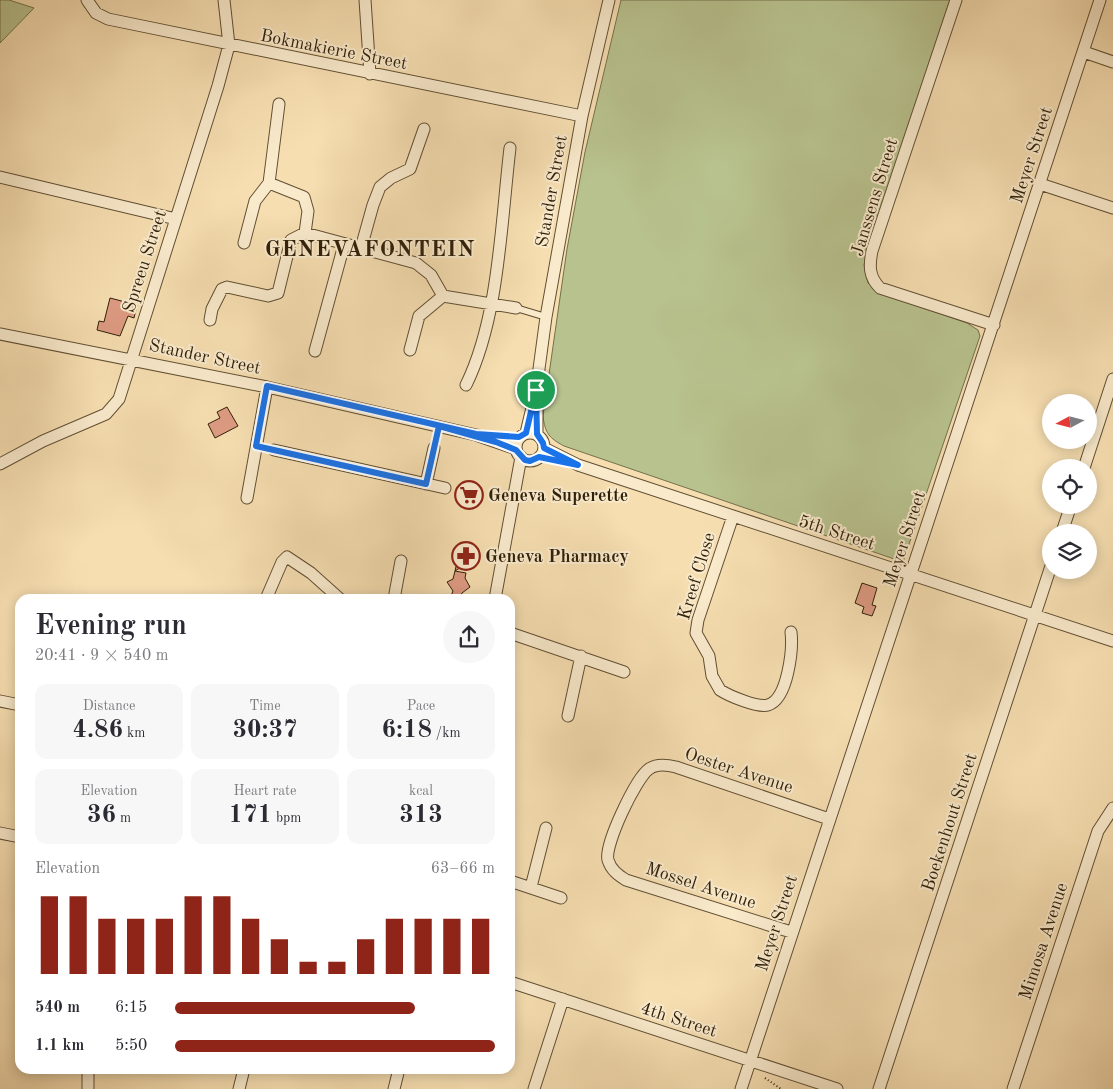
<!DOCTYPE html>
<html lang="en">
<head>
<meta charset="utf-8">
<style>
	:root { --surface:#fff; --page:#f7f7f7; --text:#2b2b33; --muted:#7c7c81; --accent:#8f2418 }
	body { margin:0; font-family:"Old Standard TT",serif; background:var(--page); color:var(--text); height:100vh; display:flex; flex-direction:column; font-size:19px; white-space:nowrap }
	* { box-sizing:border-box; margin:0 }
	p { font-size:16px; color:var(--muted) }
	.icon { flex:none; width:28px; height:28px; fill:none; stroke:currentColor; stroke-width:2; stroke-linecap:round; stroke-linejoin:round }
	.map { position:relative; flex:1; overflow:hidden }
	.sheet { position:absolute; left:15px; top:594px; width:500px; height:480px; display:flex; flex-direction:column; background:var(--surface); border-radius:15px; box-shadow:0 2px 12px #0003 }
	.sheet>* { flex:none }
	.needle { width:32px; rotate:263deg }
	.tools { position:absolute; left:1042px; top:394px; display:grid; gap:10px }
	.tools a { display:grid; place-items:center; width:55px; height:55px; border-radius:50%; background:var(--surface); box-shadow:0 2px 12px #0003; font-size:25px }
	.pin { position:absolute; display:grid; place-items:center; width:42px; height:42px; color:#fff; margin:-21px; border:2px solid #fff; border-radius:50%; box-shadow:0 1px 5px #0007 }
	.round { display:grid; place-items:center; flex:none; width:52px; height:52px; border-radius:26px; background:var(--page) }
	.head { display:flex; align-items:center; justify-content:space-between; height:85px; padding:0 20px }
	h1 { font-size:28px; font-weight:700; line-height:38px }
	.metrics { display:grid; grid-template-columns:repeat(3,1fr); gap:8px; height:85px; padding:5px 20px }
	.metrics div { display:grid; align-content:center; border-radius:12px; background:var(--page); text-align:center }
	.metrics b { font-size:25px; font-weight:700 }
	.metrics small { font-size:14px; font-weight:400 }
	.metrics p { font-size:14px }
	.chart { height:140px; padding:10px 20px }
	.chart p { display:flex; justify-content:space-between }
	.chart svg { width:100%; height:90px; margin-top:5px; stroke:var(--accent); stroke-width:6 }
	ul { padding:0 20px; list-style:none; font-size:16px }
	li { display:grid; grid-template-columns:80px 60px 1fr; align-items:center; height:38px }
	li i { height:12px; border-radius:6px; background:var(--accent) }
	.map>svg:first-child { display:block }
</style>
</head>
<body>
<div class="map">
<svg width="1113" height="1089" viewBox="0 0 1113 1089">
	<rect width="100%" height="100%" fill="#f6deb1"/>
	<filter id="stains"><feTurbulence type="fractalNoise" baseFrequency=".004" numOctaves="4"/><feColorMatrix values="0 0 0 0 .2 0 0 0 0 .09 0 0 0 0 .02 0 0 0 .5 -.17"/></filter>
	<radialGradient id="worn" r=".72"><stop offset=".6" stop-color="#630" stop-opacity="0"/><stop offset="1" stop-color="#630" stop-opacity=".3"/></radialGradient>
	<path fill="#b8c28e" stroke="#74704c" d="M0,0H9L34,8L0,43Z
		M621,0H950L864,265L868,283L877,292L967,323L978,330L980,336L903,562L564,446C549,438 545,433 543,416L567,249L585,152Z"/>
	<path fill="#de9b83" stroke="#2f1f09" d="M110,298L137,305L134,318L128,316L120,336L97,330L99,321L104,322Z
		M227,407L238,426L215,438L208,424L220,418L217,412Z
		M461,543L470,545L469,550L475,558L455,571L457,562L452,553L460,548Z
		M455,571L466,573L465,578L470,587L462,593L460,598L451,596L453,591L447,582L453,579Z
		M862,583L877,588L872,605L876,606L872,616L862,613L864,607L855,603Z"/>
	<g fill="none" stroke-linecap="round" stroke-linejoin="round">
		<defs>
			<path id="service" d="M516,308L546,317
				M434,448L439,426"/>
			<path id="minor" d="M87,0L96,13L108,19L582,116
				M365,0L370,74
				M956,0L872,251C869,266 869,277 880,288L994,325
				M1084,52L1113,62
				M279,104L269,183L304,197L308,211L305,233L416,263L431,275L443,296L516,308
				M0,177L176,219
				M1040,184L1113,208
				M244,243L255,201L269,183
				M361,248L373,205L380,187L391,178L410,169L424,129
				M210,320L212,309L222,289L227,287L268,296L278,293L291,240L305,233
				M0,334L267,387L476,435L516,449
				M410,350L419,316L443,296
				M315,351L344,245
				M466,385C499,318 501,223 510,148
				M537,405V434
				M526,433L536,391L546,317L582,116L609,0
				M516 447a14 14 0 1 1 28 0a14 14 0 1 1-28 0Z
				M544,448L578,465L1113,641
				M274,450L445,488
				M0,464L43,441L106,414L119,399L218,86L229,45L224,0
				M1084,468L1113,379
				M426,484L434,448
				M247,498L267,387
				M733,516L698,620L696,633L709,656L712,676L720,690C729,696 758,708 768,705C788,699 793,649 791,632
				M1062,532L1071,505
				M266,599L282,562L287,557L311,573L340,599
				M394,599L401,561
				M495,599L521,457
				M510,633L624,672
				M0,701L20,705
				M568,716L581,656
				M0,833L20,837
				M510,881L561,898
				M531,887L546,828
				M791,932L626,880C618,875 611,870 608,860C604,845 636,778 649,769C657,763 668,765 676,767L829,819
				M510,982L837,1089
				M88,1089V1069
				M239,1089L244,1069
				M394,1089L399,1069
				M534,1089L563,999
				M741,1089L1100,0
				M879,1089L1051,566
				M1013,1089L1098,831L1113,808"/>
		</defs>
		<use href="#service" stroke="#614f33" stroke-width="8"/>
		<use href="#minor" stroke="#614f33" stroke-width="13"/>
		<path stroke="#2f1f09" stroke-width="2" stroke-dasharray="1 2.5" stroke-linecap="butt" d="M765,1078L781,1089"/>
		<use href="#service" stroke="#f9eacc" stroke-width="5.5"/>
		<use href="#minor" stroke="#f9eacc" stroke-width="11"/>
	</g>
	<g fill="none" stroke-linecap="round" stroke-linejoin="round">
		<defs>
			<path id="route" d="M536,390L526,433L519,437L476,434L267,386L256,446L426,484L439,426L496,442L516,450L525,460L530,461L539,457L578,465L544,448L543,443L537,434L536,390"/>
		</defs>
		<use href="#route" stroke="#fff" stroke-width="10"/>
		<use href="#route" stroke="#1a73e8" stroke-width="6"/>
	</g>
	<defs>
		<symbol id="supermarket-ring" viewBox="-11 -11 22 22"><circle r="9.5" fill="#f9eacc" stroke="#8f2418" stroke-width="1.5"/><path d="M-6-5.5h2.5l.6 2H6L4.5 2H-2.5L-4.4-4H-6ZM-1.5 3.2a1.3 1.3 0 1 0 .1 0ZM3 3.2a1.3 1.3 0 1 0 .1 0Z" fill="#8f2418"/></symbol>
		<symbol id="pharmacy-ring" viewBox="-11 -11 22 22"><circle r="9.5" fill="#f9eacc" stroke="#8f2418" stroke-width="1.5"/><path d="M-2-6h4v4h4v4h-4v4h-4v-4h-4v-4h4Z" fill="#8f2418"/></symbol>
	</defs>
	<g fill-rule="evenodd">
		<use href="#supermarket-ring" x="453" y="479" width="32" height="32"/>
		<use href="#pharmacy-ring" x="450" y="540" width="32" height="32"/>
	</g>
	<g text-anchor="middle" stroke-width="4" stroke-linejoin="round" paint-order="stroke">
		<g font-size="18" fill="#2f1f09" stroke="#f9eacc">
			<text transform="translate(334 49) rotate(11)" y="6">Bokmakierie Street</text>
			<text transform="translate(1031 155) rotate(-72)" y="6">Meyer Street</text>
			<text transform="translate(551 191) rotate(-80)" y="6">Stander Street</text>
			<text transform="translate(874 197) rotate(-73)" y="6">Janssens Street</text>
			<text transform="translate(144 261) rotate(-72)" y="6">Spreeu Street</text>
			<text transform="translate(205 356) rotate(12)" y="6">Stander Street</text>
			<text transform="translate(837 532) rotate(18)" y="6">5th Street</text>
			<text transform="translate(904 539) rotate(-72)" y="6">Meyer Street</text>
			<text transform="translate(696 576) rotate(-73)" y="6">Kreef Close</text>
			<text transform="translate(739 770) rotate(18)" y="6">Oester Avenue</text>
			<text transform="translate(949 822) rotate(-72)" y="6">Boekenhout Street</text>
			<text transform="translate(701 885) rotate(18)" y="6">Mossel Avenue</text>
			<text transform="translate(776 923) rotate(-72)" y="6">Meyer Street</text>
			<text transform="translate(1043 941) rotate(-72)" y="6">Mimosa Avenue</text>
			<text transform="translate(679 1019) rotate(18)" y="6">4th Street</text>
		</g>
		<g font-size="18" font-weight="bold" fill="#2f1f09" stroke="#f9eacc" text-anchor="start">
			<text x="488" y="501">Geneva Superette</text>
			<text x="485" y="562">Geneva Pharmacy</text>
		</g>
		<g font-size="22" font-weight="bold" letter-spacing="1" fill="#2f1f09" stroke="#f9eacc">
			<text x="370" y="256">GENEVAFONTEIN</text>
		</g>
	</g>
	<rect width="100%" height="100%" filter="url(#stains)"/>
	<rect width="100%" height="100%" fill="url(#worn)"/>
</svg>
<div class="tools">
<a><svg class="needle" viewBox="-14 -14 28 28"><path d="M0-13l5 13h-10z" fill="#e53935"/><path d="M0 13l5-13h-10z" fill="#7c7c81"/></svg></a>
<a><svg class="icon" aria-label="locate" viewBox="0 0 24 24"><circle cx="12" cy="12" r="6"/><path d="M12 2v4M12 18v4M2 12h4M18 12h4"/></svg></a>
<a><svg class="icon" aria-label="layers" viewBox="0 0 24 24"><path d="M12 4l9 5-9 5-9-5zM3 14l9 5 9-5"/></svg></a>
</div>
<div class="pin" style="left:536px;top:390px;background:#1e9e55"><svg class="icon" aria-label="arrive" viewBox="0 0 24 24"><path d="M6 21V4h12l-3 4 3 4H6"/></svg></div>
<section class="sheet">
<div class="head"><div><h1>Evening run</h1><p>20:41 · 9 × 540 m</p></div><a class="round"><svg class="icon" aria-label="share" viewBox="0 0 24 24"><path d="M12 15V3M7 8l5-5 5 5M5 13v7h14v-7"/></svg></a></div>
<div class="metrics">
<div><p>Distance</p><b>4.86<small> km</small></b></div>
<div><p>Time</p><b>30:37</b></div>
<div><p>Pace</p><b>6:18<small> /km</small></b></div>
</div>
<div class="metrics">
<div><p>Elevation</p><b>36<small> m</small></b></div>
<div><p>Heart rate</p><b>171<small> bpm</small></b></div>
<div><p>kcal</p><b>313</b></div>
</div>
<div class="chart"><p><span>Elevation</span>63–66 m</p>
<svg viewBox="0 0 160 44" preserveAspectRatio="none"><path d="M5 44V6M15 44V6M25 44V17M35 44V17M45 44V17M55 44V6M65 44V6M75 44V17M85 44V27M95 44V38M105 44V38M115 44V27M125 44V17M135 44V17M145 44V17M155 44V17"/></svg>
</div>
<ul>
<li><b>540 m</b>6:15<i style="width:75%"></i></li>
<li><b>1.1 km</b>5:50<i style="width:100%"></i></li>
</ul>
</section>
</div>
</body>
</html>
